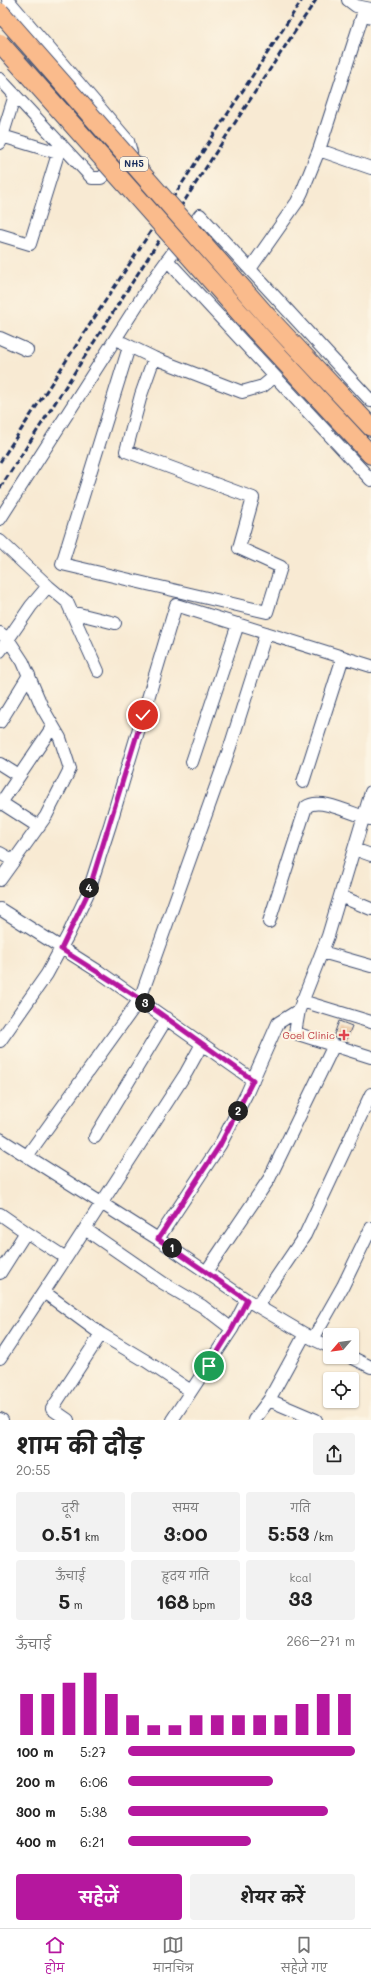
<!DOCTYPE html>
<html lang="hi">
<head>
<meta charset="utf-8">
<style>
	:root { --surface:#fff; --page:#f2f2f2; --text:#222; --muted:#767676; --line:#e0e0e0; --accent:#b5179e }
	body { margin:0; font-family:Mali,"Playpen Sans Deva",sans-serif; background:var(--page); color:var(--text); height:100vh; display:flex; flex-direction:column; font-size:15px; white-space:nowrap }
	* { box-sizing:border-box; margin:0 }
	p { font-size:13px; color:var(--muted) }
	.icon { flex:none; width:22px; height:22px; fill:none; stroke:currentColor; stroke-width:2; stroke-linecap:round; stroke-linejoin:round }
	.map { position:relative; height:1420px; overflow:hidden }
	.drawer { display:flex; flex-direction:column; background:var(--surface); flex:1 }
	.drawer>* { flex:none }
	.needle { width:26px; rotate:242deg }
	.buttons { position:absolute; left:323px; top:1328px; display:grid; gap:8px }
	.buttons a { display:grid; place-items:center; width:36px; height:36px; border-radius:4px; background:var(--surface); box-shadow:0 1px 3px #0004; font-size:20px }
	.pin { position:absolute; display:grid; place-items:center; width:34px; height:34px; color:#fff; margin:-17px; border:2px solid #fff; border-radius:50%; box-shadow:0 1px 4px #0007 }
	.km { position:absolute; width:20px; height:20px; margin:-10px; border-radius:50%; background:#222; color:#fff; font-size:11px; line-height:20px; text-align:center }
	.round { display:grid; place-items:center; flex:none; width:42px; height:42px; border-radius:4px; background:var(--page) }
	.summary { display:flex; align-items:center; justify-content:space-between; height:68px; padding:0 16px }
	h1 { font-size:22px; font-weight:700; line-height:30px }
	.metrics { display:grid; grid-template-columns:repeat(3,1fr); gap:6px; height:68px; padding:4px 16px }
	.metrics div { display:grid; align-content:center; border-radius:4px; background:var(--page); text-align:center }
	.metrics b { font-size:20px; font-weight:700 }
	.metrics small { font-size:11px; font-weight:400 }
	.metrics p { font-size:11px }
	.chart { height:112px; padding:8px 16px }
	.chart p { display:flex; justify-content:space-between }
	.chart svg { width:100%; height:72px; margin-top:4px; stroke:var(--accent); stroke-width:6 }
	.button { display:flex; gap:8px; margin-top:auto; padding:8px 16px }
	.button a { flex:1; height:46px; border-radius:4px; background:var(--accent); color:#fff; font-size:16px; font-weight:700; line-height:46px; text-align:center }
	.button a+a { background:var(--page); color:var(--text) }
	ul { padding:0 16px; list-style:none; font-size:13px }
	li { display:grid; grid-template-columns:64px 48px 1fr; align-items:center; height:30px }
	li i { height:10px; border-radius:5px; background:var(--accent) }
	.menu { display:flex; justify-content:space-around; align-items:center; height:56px; border-top:1px solid var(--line); background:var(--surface); font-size:11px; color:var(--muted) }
	.menu a { display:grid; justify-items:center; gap:2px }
	.menu .active { color:var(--accent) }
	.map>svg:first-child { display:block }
</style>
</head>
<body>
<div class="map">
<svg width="371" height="1420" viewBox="0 0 371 1420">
	<rect width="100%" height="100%" fill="#fcf5e5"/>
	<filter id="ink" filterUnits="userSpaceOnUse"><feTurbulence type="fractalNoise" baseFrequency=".025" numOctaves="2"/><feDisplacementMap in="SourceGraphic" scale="8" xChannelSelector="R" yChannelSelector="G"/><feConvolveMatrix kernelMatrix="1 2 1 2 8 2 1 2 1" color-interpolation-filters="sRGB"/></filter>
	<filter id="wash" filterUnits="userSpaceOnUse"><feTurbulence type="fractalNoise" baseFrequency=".012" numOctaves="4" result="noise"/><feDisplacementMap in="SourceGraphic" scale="16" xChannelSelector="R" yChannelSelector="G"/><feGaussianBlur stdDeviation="0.9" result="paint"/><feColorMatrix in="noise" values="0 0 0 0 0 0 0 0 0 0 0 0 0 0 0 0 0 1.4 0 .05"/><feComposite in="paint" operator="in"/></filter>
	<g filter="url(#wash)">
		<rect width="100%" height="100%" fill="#f8ead3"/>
		<g id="blocks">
			<path fill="#e2b082" d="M339,1021L352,1026L346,1041L333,1037Z"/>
		</g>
	</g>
	<g filter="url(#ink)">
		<use href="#blocks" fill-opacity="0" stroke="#3c4b70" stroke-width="1"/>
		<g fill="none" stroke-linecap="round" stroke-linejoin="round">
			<defs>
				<path id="minor" d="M348,0L356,6L371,9
					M0,79L92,178H101L131,152L128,141L8,0
					M2,136L58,153
					M0,143L15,95L11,91
					M319,150L371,168
					M0,235L30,244L61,144
					M167,260L371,480
					M250,269L297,202L302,192L319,150L363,14L371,17
					M0,338L27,350
					M123,343L154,358L242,392L263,386L274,377
					M129,347L62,564L267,612L281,567L239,548L253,498L126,451L141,395L154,358
					M0,519L153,280L200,215L371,401
					M0,541L48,586L31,606L0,651
					M48,586L67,602L98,671
					M71,612L115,623
					M0,633L8,639L23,662L42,707L60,738L70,769L46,816L0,880
					M0,722L29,675
					M192,762L238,624
					M0,764L19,776
					M303,782L343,657
					M371,792L328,936L299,1010L295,1033L371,1057
					M0,802L39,827
					M1,803L53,726
					M354,849L371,855
					M0,853L14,861
					M340,896L371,909
					M0,909L98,971L202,1044L186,1073L66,1258L26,1232L0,1273
					M269,922L306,807C320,796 354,815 370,819
					M322,952L371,966
					M302,1001L371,1022
					M0,1041L47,974L68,935L88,893L110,825L176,605L371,666
					M202,1044L253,1080
					M95,1137L167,1018
					M0,1139L158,1239L220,1145L247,1093L278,1023L299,1010
					M27,1156L140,999L230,747L266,633
					M0,1214L26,1232
					M85,1229L163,1283L202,1306L232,1329
					M158,1239L247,1300L313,1339L343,1286L371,1228
					M206,1272L269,1179L334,1045
					M44,1292L101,1334L146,1361L191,1391
					M257,1306L305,1235L371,1094
					M313,1339L330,1347
					M351,1357L371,1367
					M0,1358L66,1258
					M269,1400L316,1420
					M0,1419L2,1420
					M68,1420L52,1409L101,1334
					M172,1420L232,1329L247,1300
					M254,1420L269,1400L305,1334"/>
				<path id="highway" d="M267,316L371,427
					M255,330L371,455"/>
			</defs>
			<use href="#minor" stroke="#3c4b70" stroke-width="14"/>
			<use href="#highway" stroke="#3c4b70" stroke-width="20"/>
			<use href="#minor" stroke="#fff" stroke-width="12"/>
			<use href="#highway" stroke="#fabb8c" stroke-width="18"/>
			<path stroke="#1b2f5e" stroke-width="3" stroke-dasharray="6 3" stroke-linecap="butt" d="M0,462L302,0
				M0,488C106,325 208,161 316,0"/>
			<defs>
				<path id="highway-bridge" d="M0,12L267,316
					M0,43L255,330"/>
			</defs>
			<use href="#highway-bridge" stroke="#3c4b70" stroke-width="20" stroke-linecap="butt"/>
			<use href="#highway-bridge" stroke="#fabb8c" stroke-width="18"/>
		</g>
	</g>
	<g fill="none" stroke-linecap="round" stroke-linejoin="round" filter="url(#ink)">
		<defs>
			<path id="route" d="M143,715L88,893L61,949L140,999L253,1080L220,1145L158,1239L247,1300L232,1329L209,1366"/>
		</defs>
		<use href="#route" stroke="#fff" stroke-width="8"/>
		<use href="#route" stroke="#b5179e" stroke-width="5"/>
	</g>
	<path fill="#e0444e" stroke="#fcf5e5" stroke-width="1.5" d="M342 1029h4v4h4v4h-4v4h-4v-4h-4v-4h4z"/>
	<g text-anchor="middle" stroke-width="4" stroke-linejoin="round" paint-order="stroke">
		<rect fill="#fcf5e5" stroke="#5e6a86" stroke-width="1" x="120" y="157" width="28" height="14" rx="3"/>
		<g font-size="9" font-weight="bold" fill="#1b2f5e">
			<text x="134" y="167">NH5</text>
		</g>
		<g font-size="10" fill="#be3a42" stroke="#fcf5e5" text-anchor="end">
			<text x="335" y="1039">Goel Clinic</text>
		</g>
	</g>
</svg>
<div class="buttons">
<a><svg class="needle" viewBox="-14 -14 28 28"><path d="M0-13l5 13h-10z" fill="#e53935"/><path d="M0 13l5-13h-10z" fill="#767676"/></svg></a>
<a><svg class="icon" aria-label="locate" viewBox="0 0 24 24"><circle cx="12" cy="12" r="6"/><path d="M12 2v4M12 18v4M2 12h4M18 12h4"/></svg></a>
</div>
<div class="pin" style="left:209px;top:1366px;background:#1e9e55"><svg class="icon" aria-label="arrive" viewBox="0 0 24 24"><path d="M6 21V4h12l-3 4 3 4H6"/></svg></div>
<div class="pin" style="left:143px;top:715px;background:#d93025"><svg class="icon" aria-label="check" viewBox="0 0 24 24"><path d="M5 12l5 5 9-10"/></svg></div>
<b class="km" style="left:172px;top:1248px">1</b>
<b class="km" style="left:238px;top:1111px">2</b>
<b class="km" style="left:145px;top:1003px">3</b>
<b class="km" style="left:89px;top:888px">4</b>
</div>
<section class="drawer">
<div class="summary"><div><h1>शाम की दौड़</h1><p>20:55</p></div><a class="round"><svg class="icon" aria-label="share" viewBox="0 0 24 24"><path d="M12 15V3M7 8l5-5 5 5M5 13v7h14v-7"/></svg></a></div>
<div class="metrics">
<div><p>दूरी</p><b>0.51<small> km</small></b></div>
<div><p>समय</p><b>3:00</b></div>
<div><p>गति</p><b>5:53<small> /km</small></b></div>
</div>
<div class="metrics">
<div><p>ऊँचाई</p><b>5<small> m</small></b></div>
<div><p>हृदय गति</p><b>168<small> bpm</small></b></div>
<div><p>kcal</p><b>33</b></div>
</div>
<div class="chart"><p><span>ऊँचाई</span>266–271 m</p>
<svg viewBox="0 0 160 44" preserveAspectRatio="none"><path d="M5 44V19M15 44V19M25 44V12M35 44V6M45 44V19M55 44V32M65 44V38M75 44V38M85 44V32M95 44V32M105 44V32M115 44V32M125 44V32M135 44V25M145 44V19M155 44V19"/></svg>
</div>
<ul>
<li><b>100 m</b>5:27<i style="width:100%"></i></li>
<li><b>200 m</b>6:06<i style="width:64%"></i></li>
<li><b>300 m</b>5:38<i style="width:88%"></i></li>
<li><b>400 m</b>6:21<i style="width:54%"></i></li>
</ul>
<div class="button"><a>सहेजें</a><a>शेयर करें</a></div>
</section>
<nav class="menu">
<a class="active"><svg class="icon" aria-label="home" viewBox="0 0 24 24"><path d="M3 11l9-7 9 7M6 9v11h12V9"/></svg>होम</a>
<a><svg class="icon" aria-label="map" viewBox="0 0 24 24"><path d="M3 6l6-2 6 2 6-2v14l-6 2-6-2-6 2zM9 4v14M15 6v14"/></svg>मानचित्र</a>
<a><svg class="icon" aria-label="saved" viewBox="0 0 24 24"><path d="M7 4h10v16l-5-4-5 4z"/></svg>सहेजे गए</a>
</nav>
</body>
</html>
